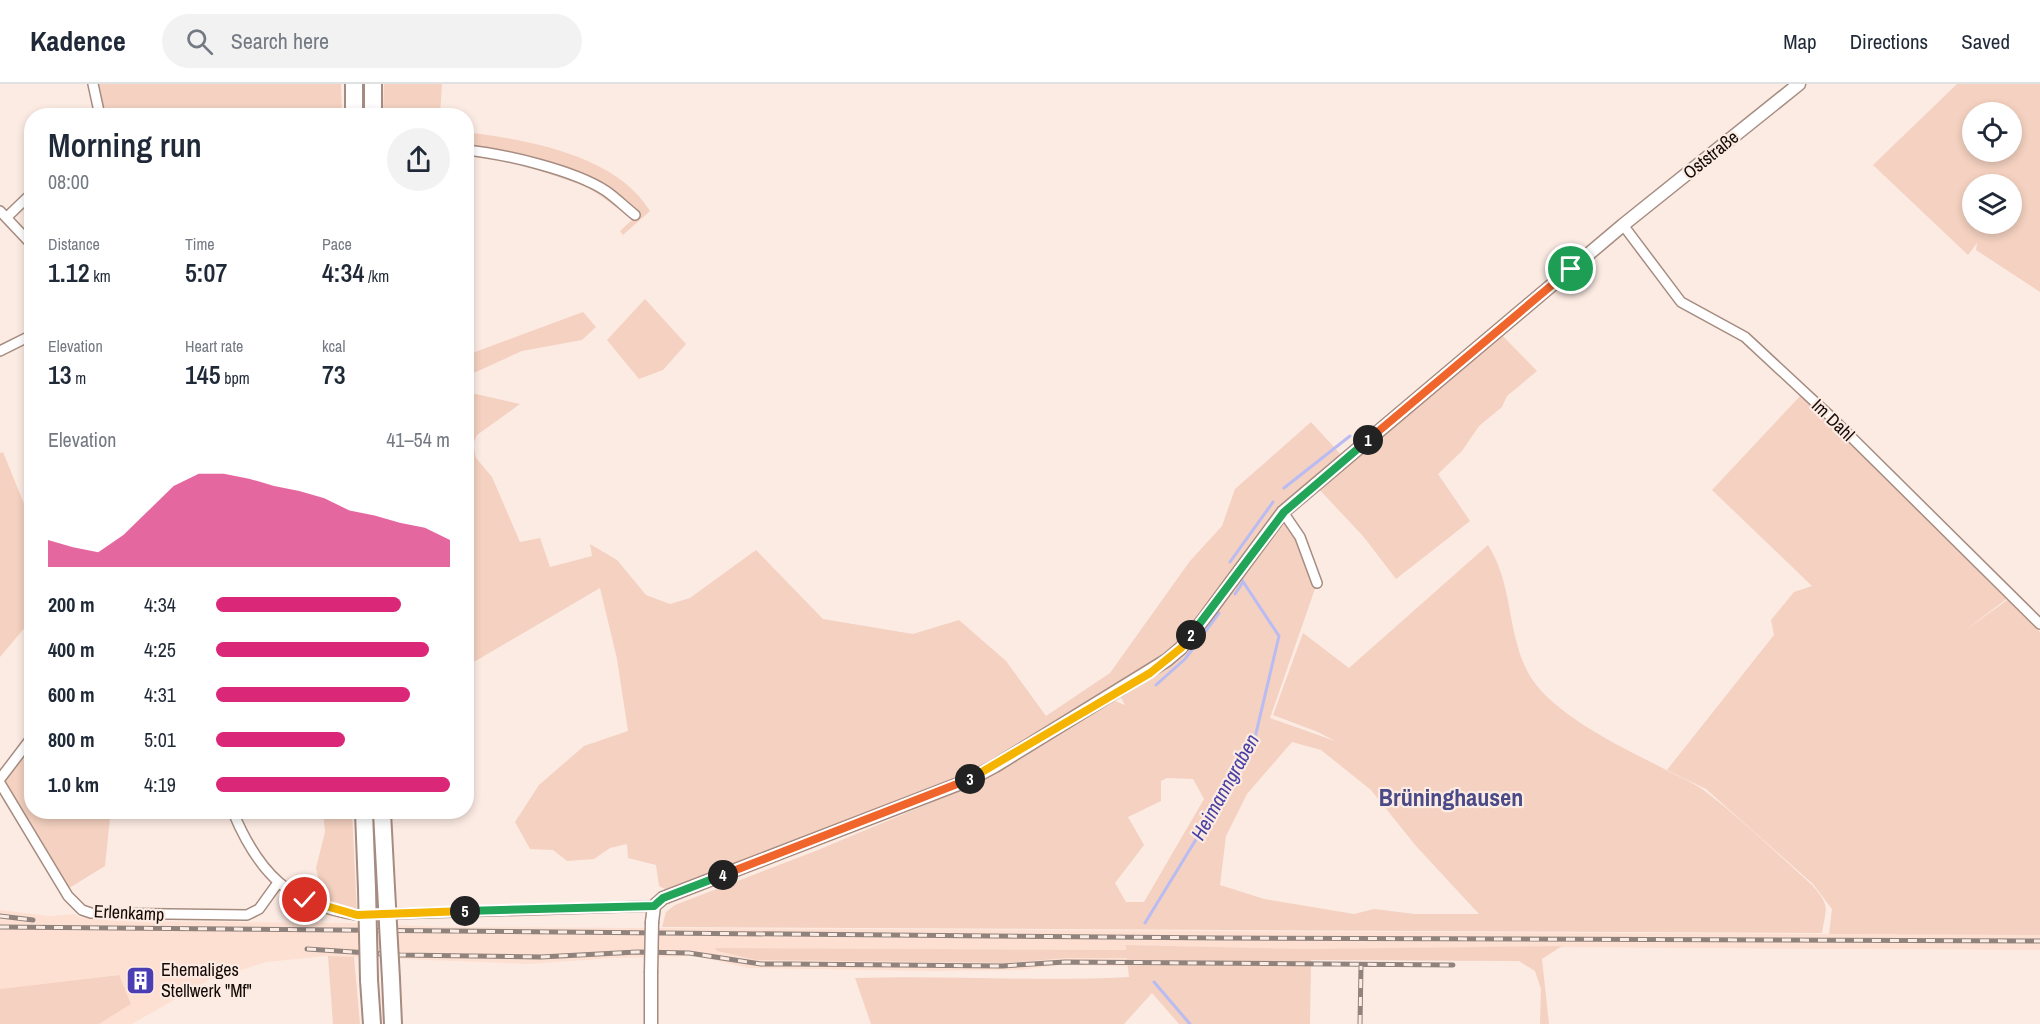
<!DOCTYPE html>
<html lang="en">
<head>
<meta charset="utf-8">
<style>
	:root { --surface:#fff; --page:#f2f2f3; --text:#1f2937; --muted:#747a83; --line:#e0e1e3; --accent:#db2777 }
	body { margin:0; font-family:"Archivo Narrow",sans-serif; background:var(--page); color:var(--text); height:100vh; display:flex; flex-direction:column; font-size:22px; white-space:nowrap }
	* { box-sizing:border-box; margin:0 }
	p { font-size:20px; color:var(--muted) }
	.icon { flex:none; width:33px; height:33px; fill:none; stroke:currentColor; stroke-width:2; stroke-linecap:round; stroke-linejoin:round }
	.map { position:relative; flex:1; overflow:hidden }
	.drawer { position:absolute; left:24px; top:24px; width:450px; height:711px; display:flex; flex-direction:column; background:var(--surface); border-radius:24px; box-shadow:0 3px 9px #0003 }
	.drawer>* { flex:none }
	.controls { position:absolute; left:1962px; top:18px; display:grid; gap:12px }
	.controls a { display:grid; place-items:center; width:60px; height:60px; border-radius:50%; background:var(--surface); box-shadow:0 3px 9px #0003; font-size:30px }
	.pin { position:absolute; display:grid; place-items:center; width:51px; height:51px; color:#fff; margin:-26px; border:3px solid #fff; border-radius:50%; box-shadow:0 2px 6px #0007 }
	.km { position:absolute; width:30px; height:30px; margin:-15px; border-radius:50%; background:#222; color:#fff; font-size:16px; line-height:30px; text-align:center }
	.round { display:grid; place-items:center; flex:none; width:63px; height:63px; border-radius:32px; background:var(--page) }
	.headline { display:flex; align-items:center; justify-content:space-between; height:102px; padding:0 24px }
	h1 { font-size:33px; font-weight:600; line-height:45px }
	.metrics { display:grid; grid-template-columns:repeat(3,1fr); gap:9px; height:102px; padding:6px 24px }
	.metrics div { display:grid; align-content:center }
	.metrics b { font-size:26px; font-weight:600 }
	.metrics small { font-size:16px; font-weight:400 }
	.metrics p { font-size:16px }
	.chart { height:168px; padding:12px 24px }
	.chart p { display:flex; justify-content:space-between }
	.chart svg { width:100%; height:108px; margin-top:6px; fill:var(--accent); opacity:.7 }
	ul { padding:0 24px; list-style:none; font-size:20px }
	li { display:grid; grid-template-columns:96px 72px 1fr; align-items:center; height:45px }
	li i { height:15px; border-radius:8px; background:var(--accent) }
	header { display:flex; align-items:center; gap:36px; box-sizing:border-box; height:84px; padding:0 30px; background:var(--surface); border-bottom:2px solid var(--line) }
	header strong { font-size:28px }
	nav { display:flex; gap:33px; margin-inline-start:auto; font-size:21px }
	.search { width:420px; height:54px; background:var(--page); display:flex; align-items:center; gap:15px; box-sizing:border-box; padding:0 21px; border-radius:33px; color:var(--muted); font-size:22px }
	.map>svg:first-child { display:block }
</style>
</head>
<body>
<header>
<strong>Kadence</strong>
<div class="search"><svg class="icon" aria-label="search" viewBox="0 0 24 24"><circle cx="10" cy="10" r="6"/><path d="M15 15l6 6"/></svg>Search here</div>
<nav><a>Map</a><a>Directions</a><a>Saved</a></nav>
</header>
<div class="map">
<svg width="2040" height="940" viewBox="0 0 2040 940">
	<rect width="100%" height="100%" fill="#fcebe3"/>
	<path fill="#fde0d2" d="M0,826L50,832L73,830L79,833L117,837L350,839L445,843L2040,851V866L1515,863L1304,865L1126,861V866L716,864L717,867L756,876L1006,879L1068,874H1198L1311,886L1060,881L1020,886L932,887L748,884L696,872L613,874L529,880L328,872L266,878L209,896L132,940H99L131,920L118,891L0,905Z"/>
	<path fill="#f4d1c0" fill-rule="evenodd" d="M91,0H341L342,31H98Z
		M384,0H442L440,31H383Z
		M1957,0H2040V208L1976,166L1977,159L1968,171L1873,81ZM1972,28H2012V68H1972ZM1972,100H2012V140H1972Z
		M467,48C527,56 616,71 650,127L623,151L620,147L633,135L588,103L499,73L467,67Z
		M645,215L686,260L663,286L639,295L607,256Z
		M583,228L596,243L582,256L522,267L467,292V271Z
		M1493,242L1537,287L1507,312L1502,323L1479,342L1462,367L1438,390L1470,437L1396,495L1363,452L1315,401L1284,428L1317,499L1270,634L1335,657L1318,648L1273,631L1303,549L1349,584L1488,461C1516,504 1505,562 1537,602C1568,639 1628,666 1670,688C1682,694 1696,700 1706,708C1743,736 1777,770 1812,801C1831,823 1826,823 1822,849L662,843L666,828L675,821L818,766L949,711L1005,684L1115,617L1125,621L1117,606L974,689L667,806L659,802L656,781L628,774L627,760L610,764L594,775L567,777L553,766L530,765L515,738L539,701L584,662L628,647L617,575L600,504L467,582V308L520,320L477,351L473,360L476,374L492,393L520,458L540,454L550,483L592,472L590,460L617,476L646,511L670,520L690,514L756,466L823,535L913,550L959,536L1006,577L1046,632L1110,589L1190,477L1222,442L1235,405L1311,338L1345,375L1390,338ZM1292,658L1321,666L1371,706L1416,762L1479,830H1415L1374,825L1354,830L1264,815L1220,801L1226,752L1247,710ZM1167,694L1193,695L1204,715L1144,818H1126L1115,799L1144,761L1128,733L1161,717V697Z
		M1802,310L2009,513L1963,548L2010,514L2040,548V851L1829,850L1832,825L1813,800L1706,705L1667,686L1774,551L1771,536L1794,508L1812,502L1712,406Z
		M3,368L31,437L32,535L0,573V369Z
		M31,654L32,728H118L121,731L110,734L105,782L66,806L0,696Z
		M323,728H352L357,830L325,823L316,784L325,748Z
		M1126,861L1304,865L1562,862L1542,875L1549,940H1540L1541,905L1535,887L1519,877L1311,876L1310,940H1179L1152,909L1124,940H871L855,894C946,891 1038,898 1129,893L1127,874H1068L1006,879L756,876L717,867L715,864L1126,866Z
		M328,872L354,873L360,940H333Z
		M119,891L131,920L99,940H0V905Z"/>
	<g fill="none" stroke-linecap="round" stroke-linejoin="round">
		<path stroke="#b9bcf2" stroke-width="3" d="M1284,404L1350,352
			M1230,478L1273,418
			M1235,510L1243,498
			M1156,601L1185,575L1219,529
			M1145,839L1253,662L1279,552L1242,496
			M1154,898L1190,940"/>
		<defs>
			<path id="minor" d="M93,0L100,32
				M466,66C505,70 574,86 606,107C616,114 625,123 635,131
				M0,127L32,161
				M7,133L32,109
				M1623,141L1681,218L1745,253L1830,332L2040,540
				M0,267L32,251
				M1283,428L1300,453L1317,499
				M0,695L32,653
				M0,699L68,812L82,826L91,829L247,831L259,825L277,800
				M233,728C258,788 289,821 357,831L654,822"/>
			<path id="secondary" d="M652,838L654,822L663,814L969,696L995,682L1167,576L1181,564L1206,532L1283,428L1623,141L1799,0
				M651,940V889"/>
			<path id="motorway" d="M373,0V32
				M354,32V0
				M364,728L367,805
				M382,728L386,804
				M391,895L393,940
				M369,896L372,940"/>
		</defs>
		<use href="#minor" stroke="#a68c80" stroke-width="12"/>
		<use href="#secondary" stroke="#a68c80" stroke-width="15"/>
		<use href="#motorway" stroke="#a68c80" stroke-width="20"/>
		<use href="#minor" stroke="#fff" stroke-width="9"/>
		<use href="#secondary" stroke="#fff" stroke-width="12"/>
		<use href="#motorway" stroke="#fff" stroke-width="16"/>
		<defs>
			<path id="rail" d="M0,832L33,836
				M0,843L1221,854L2040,857
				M307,865L400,871L541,873L637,868L689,869L761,880H789L1002,882L1065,878L1453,881
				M1360,940L1361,882"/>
		</defs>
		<use href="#rail" stroke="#90827c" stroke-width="5"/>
		<use href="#rail" stroke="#fcebe3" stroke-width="3" stroke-dasharray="9" stroke-linecap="butt"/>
		<defs>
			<path id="secondary-bridge" d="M651,889L652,838"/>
			<path id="motorway-bridge" d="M386,804L391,895
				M367,805L369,896"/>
		</defs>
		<use href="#secondary-bridge" stroke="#a68c80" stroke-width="15" stroke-linecap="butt"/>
		<use href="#motorway-bridge" stroke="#a68c80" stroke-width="20" stroke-linecap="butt"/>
		<use href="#secondary-bridge" stroke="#fff" stroke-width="12"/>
		<use href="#motorway-bridge" stroke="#fff" stroke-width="16"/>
	</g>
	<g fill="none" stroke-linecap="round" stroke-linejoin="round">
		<defs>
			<path id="split-1" d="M1368,356L1571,185"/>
			<path id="split-2" d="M1191,551L1284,428L1368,356"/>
			<path id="split-3" d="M970,695L1150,589L1181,564L1191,551"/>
			<path id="split-4" d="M723,791L970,695"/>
			<path id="split-5" d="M465,827L654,822L663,814L723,791"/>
			<path id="split-6" d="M305,816L357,831L465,827"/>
		</defs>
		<use href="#split-1" stroke="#fff" stroke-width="12"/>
		<use href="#split-2" stroke="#fff" stroke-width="12"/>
		<use href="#split-3" stroke="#fff" stroke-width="12"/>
		<use href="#split-4" stroke="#fff" stroke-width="12"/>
		<use href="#split-5" stroke="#fff" stroke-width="12"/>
		<use href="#split-6" stroke="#fff" stroke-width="12"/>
		<use href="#split-1" stroke="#f0652b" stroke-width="8"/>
		<use href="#split-2" stroke="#22a559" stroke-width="8"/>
		<use href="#split-3" stroke="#f5b400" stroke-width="8"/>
		<use href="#split-4" stroke="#f0652b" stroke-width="8"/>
		<use href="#split-5" stroke="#22a559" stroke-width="8"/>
		<use href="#split-6" stroke="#f5b400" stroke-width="8"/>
	</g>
	<defs>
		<symbol id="building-square" viewBox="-11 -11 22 22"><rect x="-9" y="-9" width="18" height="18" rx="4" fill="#4b3eb4" stroke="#fcebe3"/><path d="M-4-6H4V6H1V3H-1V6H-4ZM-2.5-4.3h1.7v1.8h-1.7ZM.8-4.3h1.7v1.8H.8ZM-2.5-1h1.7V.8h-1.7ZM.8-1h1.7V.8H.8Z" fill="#fff"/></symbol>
	</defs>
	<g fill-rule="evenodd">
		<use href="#building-square" x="124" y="880" width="33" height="33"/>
	</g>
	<g text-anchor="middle" stroke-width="4.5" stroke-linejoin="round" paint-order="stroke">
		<g font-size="18" fill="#130a06" stroke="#fcebe3">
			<text transform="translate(1711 71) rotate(-39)" y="6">Oststraße</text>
			<text transform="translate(1833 336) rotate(44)" y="6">Im Dahl</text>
			<text transform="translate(129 829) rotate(3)" y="6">Erlenkamp</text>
		</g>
		<g font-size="18" fill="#130a06" stroke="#fcebe3" text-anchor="start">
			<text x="161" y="892">Ehemaliges<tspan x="161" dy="21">Stellwerk "Mf"</tspan></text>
		</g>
		<g font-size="20" font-style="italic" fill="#4840a4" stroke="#fcebe3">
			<text transform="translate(1225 703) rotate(-61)" y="7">Heimanngraben</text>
		</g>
		<g font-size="24" font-weight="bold" fill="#494a87" stroke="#fcebe3">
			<text x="1451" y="722">Brüninghausen</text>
		</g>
	</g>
</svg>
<div class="controls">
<a><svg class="icon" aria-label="locate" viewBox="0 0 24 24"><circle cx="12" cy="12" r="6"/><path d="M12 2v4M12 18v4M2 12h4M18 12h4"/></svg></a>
<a><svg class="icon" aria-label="layers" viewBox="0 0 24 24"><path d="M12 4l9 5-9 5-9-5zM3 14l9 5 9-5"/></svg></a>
</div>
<div class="pin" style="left:1571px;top:185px;background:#1e9e55"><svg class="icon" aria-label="arrive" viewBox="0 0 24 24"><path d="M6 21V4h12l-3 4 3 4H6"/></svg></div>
<div class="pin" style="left:305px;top:816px;background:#d93025"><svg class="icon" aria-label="check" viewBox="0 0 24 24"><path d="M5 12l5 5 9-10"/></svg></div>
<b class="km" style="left:1368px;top:356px">1</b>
<b class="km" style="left:1191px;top:551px">2</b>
<b class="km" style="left:970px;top:695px">3</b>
<b class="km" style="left:723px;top:791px">4</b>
<b class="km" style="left:465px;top:827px">5</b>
<section class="drawer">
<div class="headline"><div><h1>Morning run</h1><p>08:00</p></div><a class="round"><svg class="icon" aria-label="share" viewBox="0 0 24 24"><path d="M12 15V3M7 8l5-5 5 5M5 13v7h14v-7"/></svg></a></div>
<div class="metrics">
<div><p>Distance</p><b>1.12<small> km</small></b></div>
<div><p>Time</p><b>5:07</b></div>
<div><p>Pace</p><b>4:34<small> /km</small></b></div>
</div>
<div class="metrics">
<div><p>Elevation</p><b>13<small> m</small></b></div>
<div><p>Heart rate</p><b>145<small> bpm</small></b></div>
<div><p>kcal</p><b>73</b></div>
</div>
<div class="chart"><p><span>Elevation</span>41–54 m</p>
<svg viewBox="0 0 160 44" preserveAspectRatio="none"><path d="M0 44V33L10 36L20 38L30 31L40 21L50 11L60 6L70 6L80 8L90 11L100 13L110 16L120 21L130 23L140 26L150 28L160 33V44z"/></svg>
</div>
<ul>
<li><b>200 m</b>4:34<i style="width:79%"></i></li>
<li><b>400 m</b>4:25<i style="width:91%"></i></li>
<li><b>600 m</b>4:31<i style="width:83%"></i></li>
<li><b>800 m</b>5:01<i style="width:55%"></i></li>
<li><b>1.0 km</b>4:19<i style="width:100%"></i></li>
</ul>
</section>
</div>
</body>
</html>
